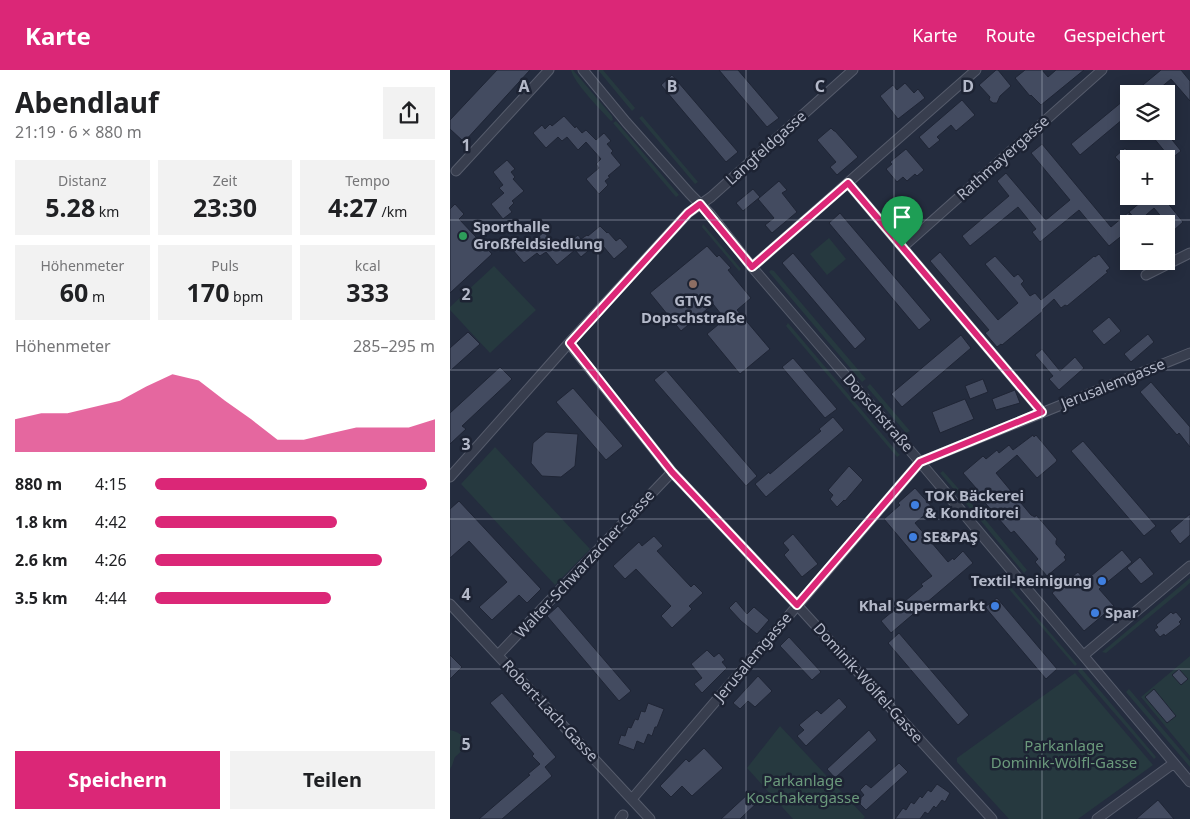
<!DOCTYPE html>
<html lang="de">
<head>
<meta charset="utf-8">
<style>
	:root { --surface:#fff; --page:#f2f2f2; --text:#202124; --muted:#757577; --accent:#db2777 }
	body { margin:0; font-family:"Noto Sans",sans-serif; background:var(--page); color:var(--text); height:100vh; display:flex; flex-direction:column; font-size:19px; white-space:nowrap }
	* { box-sizing:border-box; margin:0 }
	p { font-size:16px; color:var(--muted) }
	.icon { flex:none; width:28px; height:28px; fill:none; stroke:currentColor; stroke-width:2; stroke-linecap:round; stroke-linejoin:round }
	.map { position:relative; flex:1; overflow:hidden }
	.details { display:flex; flex-direction:column; background:var(--surface); width:450px }
	.details>* { flex:none }
	.fabs { position:absolute; left:670px; top:15px; display:grid; gap:10px }
	.fabs a { display:grid; place-items:center; width:55px; height:55px; border-radius:0px; background:var(--surface); box-shadow:0 2px 12px #0003; font-size:25px }
	.pin { position:absolute; display:grid; place-items:center; width:42px; height:42px; color:#fff; margin:-51px -21px; border-radius:50% 50% 50% 0; rotate:-45deg; box-shadow:0 0 5px #0007 }
	.pin .icon { rotate:45deg }
	.round { display:grid; place-items:center; flex:none; width:52px; height:52px; border-radius:0px; background:var(--page) }
	.head { display:flex; align-items:center; justify-content:space-between; height:85px; padding:0 15px }
	h1 { font-size:28px; font-weight:700; line-height:38px }
	.metrics { display:grid; grid-template-columns:repeat(3,1fr); gap:8px; height:85px; padding:5px 15px }
	.metrics div { display:grid; align-content:center; border-radius:0px; background:var(--page); text-align:center }
	.metrics b { font-size:25px; font-weight:700 }
	.metrics small { font-size:14px; font-weight:400 }
	.metrics p { font-size:14px }
	.chart { height:140px; padding:10px 15px }
	.chart p { display:flex; justify-content:space-between }
	.chart svg { width:100%; height:90px; margin-top:5px; fill:var(--accent); opacity:.7 }
	.cta { display:flex; gap:10px; margin-top:auto; padding:10px 15px }
	.cta a { flex:1; height:58px; border-radius:0px; background:var(--accent); color:#fff; font-size:20px; font-weight:700; line-height:58px; text-align:center }
	.cta a+a { background:var(--page); color:var(--text) }
	ul { padding:0 15px; list-style:none; font-size:16px }
	li { display:grid; grid-template-columns:80px 60px 1fr; align-items:center; height:38px }
	li i { height:12px; border-radius:6px; background:var(--accent) }
	header { display:flex; align-items:center; gap:30px; box-sizing:border-box; height:70px; padding:0 25px; background:var(--accent); color:#fff }
	header strong { font-size:24px }
	nav { display:flex; gap:28px; margin-inline-start:auto; font-size:18px }
	main { display:flex; flex:1; min-height:0 }
	.map>svg:first-child { display:block }
</style>
</head>
<body>
<header>
<strong>Karte</strong>
<nav><a>Karte</a><a>Route</a><a>Gespeichert</a></nav>
</header>
<main>
<section class="details">
<div class="head"><div><h1>Abendlauf</h1><p>21:19 · 6 × 880 m</p></div><a class="round"><svg class="icon" aria-label="share" viewBox="0 0 24 24"><path d="M12 15V3M7 8l5-5 5 5M5 13v7h14v-7"/></svg></a></div>
<div class="metrics">
<div><p>Distanz</p><b>5.28<small> km</small></b></div>
<div><p>Zeit</p><b>23:30</b></div>
<div><p>Tempo</p><b>4:27<small> /km</small></b></div>
</div>
<div class="metrics">
<div><p>Höhenmeter</p><b>60<small> m</small></b></div>
<div><p>Puls</p><b>170<small> bpm</small></b></div>
<div><p>kcal</p><b>333</b></div>
</div>
<div class="chart"><p><span>Höhenmeter</span>285–295 m</p>
<svg viewBox="0 0 160 44" preserveAspectRatio="none"><path d="M0 44V28L10 25L20 25L30 22L40 19L50 12L60 6L70 9L80 19L90 28L100 38L110 38L120 35L130 32L140 32L150 32L160 28V44z"/></svg>
</div>
<ul>
<li><b>880 m</b>4:15<i style="width:97%"></i></li>
<li><b>1.8 km</b>4:42<i style="width:65%"></i></li>
<li><b>2.6 km</b>4:26<i style="width:81%"></i></li>
<li><b>3.5 km</b>4:44<i style="width:63%"></i></li>
</ul>
<div class="cta"><a>Speichern</a><a>Teilen</a></div>
</section>
<div class="map">
<svg width="740" height="749" viewBox="0 0 740 749">
	<rect width="100%" height="100%" fill="#242c3e"/>
	<path fill="#26393f" d="M121,0H123L162,46L163,50L161,51C151,40 124,13 121,0Z
		M148,0H153L185,38L182,41Z
		M192,46L248,112L245,114L189,48Z
		M166,51L229,125L226,127L163,53Z
		M253,154L291,199L289,201L252,157Z
		M379,168L396,189L377,205L360,184Z
		M44,196L86,240L40,283L0,240V237Z
		M321,200L324,201L416,309L412,312L319,202Z
		M338,253L448,383L450,385L447,387L336,256Z
		M420,314L460,361L456,363L417,317Z
		M45,377L140,479L105,515L11,414Z
		M493,401L527,440L524,443L490,403Z
		M529,442L577,500L574,503L526,445Z
		M740,508V513L732,520L656,583L652,582Z
		M560,516L627,594L625,596L558,518Z
		M740,586V686L691,627Z
		M631,598L706,687L704,689L628,601Z
		M625,603L703,695L628,749H559L507,692V688Z
		M679,619L740,691V697L676,622Z
		M330,656L415,747L413,749H343L297,698Z
		M0,660C11,662 19,670 11,681C10,683 7,685 5,687C3,691 3,695 0,699Z"/>
	<path fill="#434b60" stroke="#1f2535" d="M47,0H80L14,72L0,59V50Z
		M269,0H288L329,48L317,57Z
		M546,0H548L561,16L550,26L547,33H543L539,30L540,27L529,15Z
		M575,0H592L598,7L606,0H634L591,35L581,25L580,26L565,8Z
		M711,0H731L740,11V31L721,9L703,24H682Z
		M222,5L288,82L276,92L211,15Z
		M455,13L464,23L468,19L475,28L448,49L430,26L443,15L447,20Z
		M679,26V44L630,85L621,74Z
		M512,30L525,45L506,61L501,55L487,67L490,70L479,79L469,67Z
		M114,46L125,58L126,56L132,63L136,60L146,70L154,63L161,71L157,74L163,81L161,83L171,95L158,106L160,107L155,111L158,115L149,124L136,109L149,98L146,94L151,89L136,72L128,80L117,67L112,71L108,67L96,78L83,63L92,55L95,59L100,54L102,56Z
		M381,58L384,61H385L408,87L387,105L380,97L386,92L367,70Z
		M698,61H715L731,81L721,89Z
		M592,74L661,157L679,142V160L659,176L629,140L590,172L582,162L586,159L568,137L520,176L512,166L559,126L547,111L556,103L596,150L620,130L581,83Z
		M675,78L684,89H679V102L665,87Z
		M456,79L474,100L467,106L465,104L457,111L453,107L447,112L436,99L442,94L440,92Z
		M57,90L65,99L61,102L65,107L63,109L74,121L62,131L64,133L59,138L62,142L53,149L41,134L54,123L49,118L53,115L43,102Z
		M329,111L337,120L332,123L347,142L322,163L315,155L324,148L308,129Z
		M303,119L310,127L293,141L286,133Z
		M698,126H712L733,152L723,161L704,138L688,152L679,142Z
		M5,134L14,144L9,149L42,184L0,223V139Z
		M390,143L481,250L469,260L379,153Z
		M150,156L157,163L158,162L166,171L170,168L178,177L164,189L153,176L148,180L144,176L131,187L125,180L107,195L96,182L90,186L87,183L74,193L62,179L69,173L72,177L79,171L81,173L94,162L104,174L105,172L111,179L128,165L131,169L137,165L138,166Z
		M257,176L267,187L269,185L281,198L278,200L301,228L287,240L320,279L290,304L257,264L275,249L263,234L231,261L200,223Z
		M490,182L548,250L568,233L535,194L545,186L564,207L568,204L574,211L571,214L580,226L585,223L591,230L644,186L645,187L649,184L660,198L656,201L658,202L617,236L615,235L611,238L604,229L592,240L593,241L552,275L551,274L547,277L535,263L539,260L480,191Z
		M343,183L416,269L405,279L332,193Z
		M659,247L671,261L654,275L642,261Z
		M18,262L30,274L0,301V278Z
		M698,264L704,272L681,292L674,284Z
		M511,265L521,278L452,337L441,324Z
		M592,279L610,301L625,287L634,298L609,320L599,309L603,306L585,285Z
		M343,288L387,339L375,348L332,297Z
		M50,297L62,309L12,356L16,359L0,374V343Z
		M216,300L307,406L296,416L204,310Z
		M533,309L538,322L520,329L515,316Z
		M701,312L740,357V377L729,363L727,365L690,322Z
		M123,318L173,376L156,390L106,332Z
		M565,320L570,333L546,340L542,329Z
		M515,329L524,349L490,363L482,342Z
		M383,347L394,360L316,427L305,414L319,402L320,404L347,381L371,361L369,359Z
		M96,362L128,364L125,396L111,407L92,406L81,393L83,373Z
		M583,365L584,367L586,365L607,390L606,392L587,408L567,385L546,403L581,445L585,447L586,445L607,469L606,471V474L616,485L614,487L616,490L597,506L585,492L588,489L564,461L561,463L524,420L526,418L513,403L533,386L536,389L547,380L549,383L559,375L563,380Z
		M633,371L706,456L694,466L621,381Z
		M399,396L413,410L395,431L394,430L387,437L380,429L383,425L378,420Z
		M465,418L483,438L465,453L498,492L503,488L504,490L513,481L523,493L441,563L431,551L473,516L471,514L482,506L434,449L450,435L448,433Z
		M9,431L91,519L77,533L69,525L42,550L29,537L57,512L19,471L0,488V439Z
		M740,444V465L730,474L720,461Z
		M343,464L368,494L352,507L334,485L339,480L333,473Z
		M204,466L213,476L207,481L241,517L244,514L253,523L239,536L242,539L222,558L211,546L221,536L186,499L175,509L163,496L189,472L192,476Z
		M672,480L682,492L649,519L664,536L634,561L602,523L628,502L635,511Z
		M690,487L704,504L691,514L677,498Z
		M547,528L607,599L596,609L535,537Z
		M286,531L297,544L304,537L319,550L307,564L291,551L279,538Z
		M108,536L181,621L169,631L97,546Z
		M721,542L723,544L726,542L732,549L729,552L731,554L715,566L714,564L710,567L704,560L708,557L706,555Z
		M449,563L519,645L508,655L438,573Z
		M339,567L371,602L362,610L330,576Z
		M257,580L264,587L269,583L275,590L272,592L277,598L252,623L244,614L252,608L241,594Z
		M0,585L12,597L0,609Z
		M729,599L738,609L731,615L722,605Z
		M308,606L322,621L305,637L298,631L290,639L283,633Z
		M704,619L726,646L717,653L695,627Z
		M52,623L106,687L95,697L102,706L52,749H29L80,705L78,704L90,694L82,686L84,684L40,633Z
		M389,628L397,637L356,676L347,666L354,660L349,655L367,640L371,644Z
		M198,633L214,639L207,657H205L202,666L198,664L194,674L187,671L184,680L168,674L171,665L175,666L178,657L181,658L185,649L188,650L191,641L195,642Z
		M419,660L427,670L385,708L377,699Z
		M254,678L273,698L242,726L232,716L221,727L210,716L236,689L239,692Z
		M449,693L458,702L416,740L407,731L414,725L410,720L416,714L421,718Z
		M487,714L500,723L495,732L492,730L486,738L484,736L478,744L475,742L470,749H445L453,738L456,740L461,732L464,734L470,726L472,728L478,720L481,722Z
		M298,724L307,733L294,745L290,749H271Z
		M708,730L724,749H686Z"/>
	<g fill="none" stroke-linecap="round" stroke-linejoin="round">
		<defs>
			<path id="street" d="M133,0L176,52L240,124L260,144L302,197L470,392L740,712
				M6,101L99,0
				M398,113L592,342
				M453,177L652,0
				M302,197L526,0
				M696,205L740,183
				M119,273L222,402L347,535L542,749
				M0,407L119,273L238,143L261,127L403,0
				M0,534L200,749
				M48,585L222,402
				M634,585L740,496
				M182,729L470,392L740,283
				M170,749L173,745
				M647,749L724,693"/>
		</defs>
		<use href="#street" stroke="#565c6c" stroke-width="11"/>
		<use href="#street" stroke="#383e4e" stroke-width="9"/>
	</g>
	<g fill="none" stroke-linecap="round" stroke-linejoin="round">
		<defs>
			<path id="route" d="M398,113L592,342L470,392L347,535L222,402L120,273L238,143L250,134L302,197Z"/>
		</defs>
		<use href="#route" stroke="#fff" stroke-width="10"/>
		<use href="#route" stroke="#db2777" stroke-width="6"/>
	</g>
	<path fill="none" stroke="#b4b9c9" stroke-width="1" stroke-opacity="0.55" d="M148,0V749M296,0V749M444,0V749M592,0V749M0,150H740M0,300H740M0,449H740M0,599H740"/>
	<circle fill="#2e9e5b" stroke="#1d2333" stroke-width="2" cx="13" cy="166" r="5"/>
	<circle fill="#8d6e63" stroke="#1d2333" stroke-width="2" cx="243" cy="214" r="5"/>
	<g fill="#3f7fe0" stroke="#1d2333" stroke-width="2">
		<circle cx="465" cy="435" r="5"/>
		<circle cx="463" cy="467" r="5"/>
		<circle cx="652" cy="511" r="5"/>
		<circle cx="545" cy="536" r="5"/>
		<circle cx="645" cy="543" r="5"/>
	</g>
	<g text-anchor="middle" stroke-width="5" stroke-linejoin="round" paint-order="stroke">
		<g font-size="15" fill="#b4b9c9" stroke="#1d2333">
			<text transform="translate(316 78) rotate(-42)" y="5">Langfeldgasse</text>
			<text transform="translate(553 88) rotate(-42)" y="5">Rathmayergasse</text>
			<text transform="translate(663 314) rotate(-22)" y="5">Jerusalemgasse</text>
			<text transform="translate(428 343) rotate(49)" y="5">Dopschstraße</text>
			<text transform="translate(135 494) rotate(-47)" y="5">Walter-Schwarzacher-Gasse</text>
			<text transform="translate(303 587) rotate(-50)" y="5">Jerusalemgasse</text>
			<text transform="translate(418 613) rotate(48)" y="5">Dominik-Wölfel-Gasse</text>
			<text transform="translate(100 641) rotate(47)" y="5">Robert-Lach-Gasse</text>
		</g>
		<g font-size="15" font-weight="bold" fill="#b4b9c9" stroke="#1d2333" text-anchor="start">
			<text x="23" y="162">Sporthalle<tspan x="23" dy="17">Großfeldsiedlung</tspan></text>
			<text x="243" y="236" text-anchor="middle">GTVS<tspan x="243" dy="17">Dopschstraße</tspan></text>
			<text x="475" y="431">TOK Bäckerei<tspan x="475" dy="17">&amp; Konditorei</tspan></text>
			<text x="473" y="472">SE&amp;PAŞ</text>
			<text x="642" y="516" text-anchor="end">Textil-Reinigung</text>
			<text x="535" y="541" text-anchor="end">Khal Supermarkt</text>
			<text x="655" y="548">Spar</text>
		</g>
		<g font-size="15" fill="#6b9a7c" stroke="#1d2333">
			<text x="614" y="681">Parkanlage<tspan x="614" dy="17">Dominik-Wölfl-Gasse</tspan></text>
			<text x="353" y="716">Parkanlage<tspan x="353" dy="17">Koschakergasse</tspan></text>
		</g>
	</g>
	<g font-size="16" text-anchor="middle" font-weight="bold" fill="#b4b9c9" stroke="#1d2333" stroke-width="5" stroke-linejoin="round" paint-order="stroke">
		<text x="74" y="22">A</text>
		<text x="222" y="22">B</text>
		<text x="370" y="22">C</text>
		<text x="518" y="22">D</text>
		<text x="16" y="81">1</text>
		<text x="16" y="230">2</text>
		<text x="16" y="380">3</text>
		<text x="16" y="530">4</text>
		<text x="16" y="680">5</text>
	</g>
</svg>
<div class="fabs">
<a><svg class="icon" aria-label="layers" viewBox="0 0 24 24"><path d="M12 4l9 5-9 5-9-5zM3 14l9 5 9-5"/></svg></a>
<a>+</a>
<a>−</a>
</div>
<div class="pin" style="left:452px;top:177px;background:#1e9e55"><svg class="icon" aria-label="arrive" viewBox="0 0 24 24"><path d="M6 21V4h12l-3 4 3 4H6"/></svg></div>
</div>
</main>
</body>
</html>
